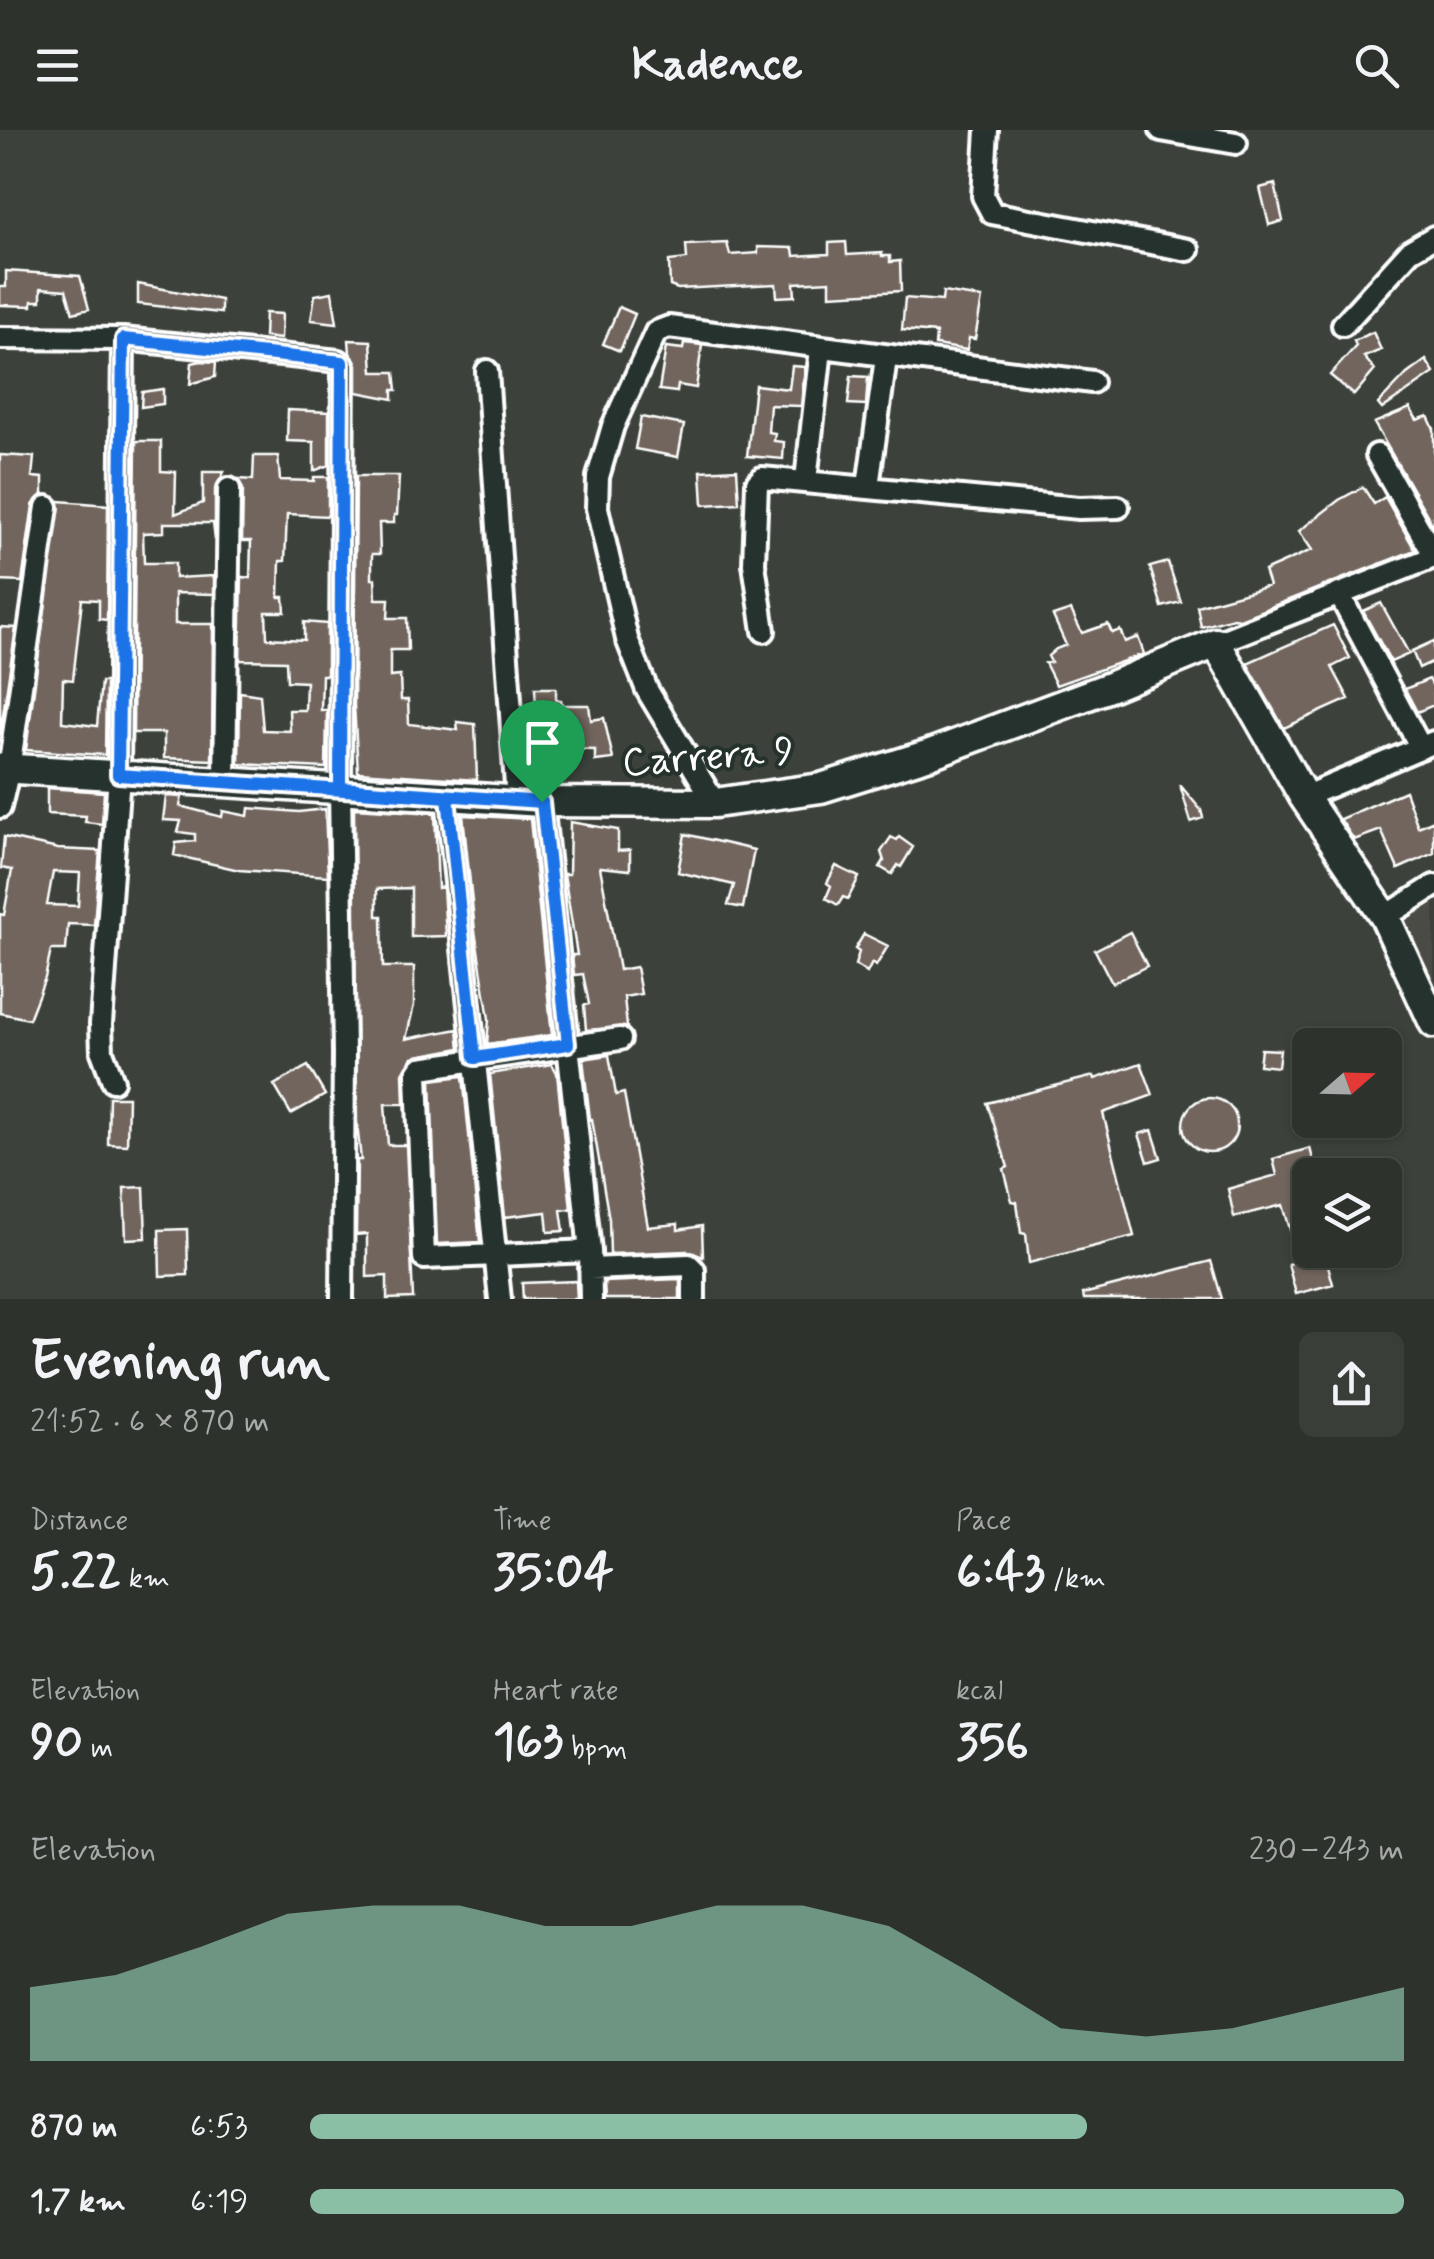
<!DOCTYPE html>
<html lang="en">
<head>
<meta charset="utf-8">
<style>
	:root { --surface:#2d322c; --page:#393e38; --text:#f1f3f6; --muted:#a7aaa9; --line:#484d48; --accent:#8abfa5 }
	body { margin:0; font-family:Mynerve,sans-serif; background:var(--page); color:var(--text); height:100vh; display:flex; flex-direction:column; font-size:38px; white-space:nowrap }
	* { box-sizing:border-box; margin:0 }
	p { font-size:32px; color:var(--muted) }
	.icon { flex:none; width:55px; height:55px; fill:none; stroke:currentColor; stroke-width:2; stroke-linecap:round; stroke-linejoin:round }
	.map { position:relative; height:1169px; overflow:hidden }
	.details { display:flex; flex-direction:column; background:var(--surface); flex:1 }
	.details>* { flex:none }
	.needle { width:65px; rotate:70deg }
	.fabs { position:absolute; left:1292px; top:898px; display:grid; gap:20px }
	.fabs a { display:grid; place-items:center; width:110px; height:110px; border-radius:15px; background:var(--surface); box-shadow:0 2px 8px #0004,0 0 0 2px var(--line); font-size:50px }
	.pin { position:absolute; display:grid; place-items:center; width:85px; height:85px; color:#fff; margin:-102px -42px; border-radius:50% 50% 50% 0; rotate:-45deg; box-shadow:0 0 10px #0007 }
	.pin .icon { rotate:45deg }
	.round { display:grid; place-items:center; flex:none; width:105px; height:105px; border-radius:15px; background:var(--page) }
	.head { display:flex; align-items:center; justify-content:space-between; height:170px; padding:0 30px }
	h1 { font-size:55px; font-weight:700; line-height:75px }
	.stats { display:grid; grid-template-columns:repeat(3,1fr); gap:15px; height:170px; padding:10px 30px }
	.stats div { display:grid; align-content:center }
	.stats b { font-size:50px; font-weight:700 }
	.stats small { font-size:28px; font-weight:400 }
	.stats p { font-size:28px }
	.chart { height:280px; padding:20px 30px }
	.chart p { display:flex; justify-content:space-between }
	.chart svg { width:100%; height:180px; margin-top:10px; fill:var(--accent); opacity:.7 }
	ul { padding:0 30px; list-style:none; font-size:32px }
	li { display:grid; grid-template-columns:160px 120px 1fr; align-items:center; height:75px }
	li i { height:25px; border-radius:12px; background:var(--accent) }
	header { display:flex; justify-content:space-between; align-items:center; height:130px; padding:0 30px; background:var(--surface); font-size:45px; font-weight:700 }
	.map>svg:first-child { display:block }
</style>
</head>
<body>
<header><svg class="icon" aria-label="menu" viewBox="0 0 24 24"><path d="M4 6h16M4 12h16M4 18h16"/></svg>Kadence<svg class="icon" aria-label="search" viewBox="0 0 24 24"><circle cx="10" cy="10" r="6"/><path d="M15 15l6 6"/></svg></header>
<div class="map">
<svg width="1434" height="1169" viewBox="0 0 1434 1169">
	<rect width="100%" height="100%" fill="#3c423b"/>
	<filter id="ink" filterUnits="userSpaceOnUse"><feTurbulence type="fractalNoise" baseFrequency=".01" numOctaves="2"/><feDisplacementMap in="SourceGraphic" scale="20" xChannelSelector="R" yChannelSelector="G"/><feConvolveMatrix kernelMatrix="1 2 1 2 8 2 1 2 1" color-interpolation-filters="sRGB"/></filter>
	<g filter="url(#ink)">
		<path fill="#4c4c45" d="M1434,753V857L1394,777Z"/>
		<path fill="#71655d" stroke="#fff" stroke-width="2.5" fill-rule="evenodd" d="M1275,54L1283,91L1269,95L1260,58Z
			M846,112L847,125L882,123V126H890V132L900,131L901,161L830,165V151L794,153L795,166L777,167L776,154L678,159L670,156L669,131L687,129L686,115L727,113L730,125L758,123V117L793,118L794,126L829,124V113Z
			M6,141L80,146L89,179L73,183L66,160L41,158V171H32V176L0,175V157H6Z
			M138,154L221,170V183L138,174Z
			M332,162L337,193L311,190L315,165Z
			M943,162L982,168L975,209L969,208L967,220L935,215L936,203L902,200L905,168L942,171Z
			M619,177L635,184L620,221L603,214Z
			M265,183L282,184L281,209L264,207Z
			M1373,202L1381,220L1364,227L1375,240L1354,265L1330,245L1356,216L1354,211Z
			M349,210L371,211L373,242H395L397,260H393V269L357,262V234L350,223Z
			M684,213L702,215L696,258L678,255L677,262L659,260L666,217L683,219Z
			M1426,230L1434,243L1382,279L1378,274L1407,244Z
			M201,231L216,232L215,247L190,254L192,233Z
			M792,236L805,237L801,276L770,275L768,302L775,303L774,311L784,312L783,329L747,326L755,255L789,259Z
			M851,246L868,247L866,275L848,274Z
			M163,259V274L141,277L142,262Z
			M1410,278L1417,290L1428,286L1434,299V397L1374,293Z
			M288,280L329,282V335L314,341V312L287,311Z
			M641,287L684,295L678,327L635,319Z
			M136,311H161V341L176,342L175,384L203,373V342H224L215,359V410L213,393H164V402L143,403L144,433H175V448L214,446V464L175,463V494H213L212,630L164,628V603H133Z
			M0,325L34,327L32,347L43,348V364L33,375L22,452L0,451Z
			M254,326H278L280,350L314,351V347H328V386L287,384L285,431H280L279,467H284L285,482H266L267,508L304,510V492L327,494V545H322L321,580H327L326,638L239,634L240,562L260,565L263,600L290,601L289,580H305L306,552L287,551L286,531L240,530L242,447L250,448L251,411H242L243,359L238,349L253,350Z
			M737,339L739,373L703,375L701,341Z
			M356,346H399L397,385H394V393H379L380,424H372V449H375L376,469H389L388,488H407L408,520H390V547L400,546L401,570H408L409,594L458,600L457,592L475,594L477,650L358,642L354,575Z
			M1363,357L1374,374L1385,367L1415,420L1240,489L1233,488L1201,497L1197,476L1269,456L1264,441L1312,420L1299,401L1339,370Z
			M59,371L108,375L107,490L99,489V470L82,469L73,550L63,549L62,592L97,596L101,552H106L105,625L26,620Z
			M1168,432L1181,472L1162,477L1150,437Z
			M1381,473L1409,524L1391,532L1363,481Z
			M1071,480L1082,503L1108,494L1112,503L1120,500L1125,512L1138,507L1144,524L1056,555L1045,533L1051,532L1048,526L1056,519L1066,515L1053,486Z
			M1333,495L1350,528L1332,537L1349,569L1284,598L1247,533Z
			M0,497L16,498L0,605Z
			M1434,511V531L1419,538L1412,521Z
			M1429,549L1434,558V575L1417,582L1405,559Z
			M535,558H556V570H561L562,575H589L591,590L604,588L613,629L595,631V620L538,618Z
			M1180,655L1201,680L1203,688L1191,692Z
			M47,658L104,662L102,694L85,692L86,686L47,684Z
			M1405,661L1418,697L1434,690V723L1398,739L1381,700L1354,710L1340,689Z
			M166,666L182,667L180,676L222,687L223,681L248,686L249,678L299,682L325,679L328,746L239,740L174,725L176,713L195,711V704L178,702L181,691L163,690Z
			M354,678L435,683L438,758L443,757L446,806L411,807V758L377,759V786H382L383,837H414V875L406,909L458,899L460,918L413,927L403,943L404,974H385L388,1015H406L413,1168L387,1169V1146L367,1147V1104L356,1105L357,1030H361L357,994Z
			M463,685L530,689L552,905L487,914L489,889L475,801Z
			M570,692L618,700V721L630,720V740L600,737L619,840L636,837L641,864L624,867L627,897L586,900L584,875L589,874L583,844L574,845L572,825H577L564,744H569Z
			M685,704L754,720L743,778L728,775L734,755L678,742Z
			M4,707L58,719L100,721L94,795L68,794L66,820H51L45,848L29,889L0,883V784L4,785L12,740L1,738ZM53,742L80,743L78,776L47,775Z
			M891,707L897,710L899,707L913,717L901,737L898,735L892,744L880,737L884,731L881,722Z
			M836,736L859,747L848,769L843,767L838,775L826,768L831,756L827,753Z
			M1130,802L1147,836L1112,853L1095,820Z
			M864,804L888,816L876,836L872,833L867,843L855,835L859,822L855,819Z
			M1261,919L1280,920L1278,937L1259,935Z
			M609,925L616,965L624,963L648,1097L678,1094V1100L702,1096L703,1127L688,1121L610,1124L609,1089L592,989H590L583,929Z
			M1141,933L1153,965L1103,983L1134,1106L1029,1133L1026,1104L1021,1103L1017,1072L1012,1071L1004,1039L1008,1037L987,973L1094,946L1095,949Z
			M552,934L557,943L571,1079L561,1080L564,1101L548,1102L546,1082L505,1087L490,944Z
			M308,936L325,965L291,984L274,955Z
			M463,946L480,1112L437,1114L431,950Z
			M109,967H128L127,1015L108,1014Z
			M1183 995a27 27 0 1 1 54 0a27 27 0 1 1-54 0Z
			M1152,1000L1161,1028L1148,1032L1139,1004Z
			M1310,1018L1317,1045H1310V1128L1325,1124L1333,1154L1296,1164L1288,1134L1299,1131L1283,1075L1234,1087L1228,1059L1277,1045L1273,1029Z
			M144,1057L146,1108L126,1109L124,1058Z
			M187,1099L188,1145L160,1146L159,1100Z
			M1211,1131L1222,1169H1084L1083,1164Z
			M680,1149V1169H605L604,1152Z
			M576,1151L577,1169H523L522,1153Z"/>
		<g fill="none" stroke-linecap="round" stroke-linejoin="round">
			<defs>
				<path id="minor" d="M987,0L983,66L992,83L1188,120
					M1161,0L1236,13
					M1343,195L1410,121L1434,107
					M0,208L123,209L339,231L343,235L340,657L344,923L342,1169
					M487,241L517,670
					M1377,325L1434,425
					M806,350L821,219
					M868,356L886,228
					M1339,464L1421,618
					M764,501L754,434L757,353L762,348L1079,378L1118,377
					M1216,513L1434,427
					M225,651L229,359
					M447,667L500,1169
					M1304,667L1434,612
					M542,672L590,1121L591,1169
					M715,673L647,560L627,509L597,378L598,347L613,296L656,202L669,197L1092,252
					M0,677L9,639L47,377
					M1385,787L1434,756
					M113,951L102,922L101,894L119,645L123,209
					M590,1121L424,1128L417,944L421,938L620,909
					M590,1139L689,1135L694,1140V1169"/>
				<path id="secondary" d="M0,638L542,672L715,673L821,658L930,624L1112,556L1216,513L1304,667L1385,787L1434,893"/>
			</defs>
			<use href="#minor" stroke="#fff" stroke-width="28"/>
			<use href="#secondary" stroke="#fff" stroke-width="35"/>
			<use href="#minor" stroke="#26332d" stroke-width="20"/>
			<use href="#secondary" stroke="#26332d" stroke-width="28"/>
		</g>
	</g>
	<g fill="none" stroke-linecap="round" stroke-linejoin="round" filter="url(#ink)">
		<defs>
			<path id="route" d="M542,672L340,658L342,232L123,209L118,645L448,667L475,928L568,914L542,672"/>
		</defs>
		<use href="#route" stroke="#fff" stroke-width="20"/>
		<use href="#route" stroke="#1a73e8" stroke-width="12"/>
	</g>
	<g text-anchor="middle" stroke-width="8" stroke-linejoin="round" paint-order="stroke">
		<g font-size="40" fill="#fff" stroke="#26332d">
			<text transform="translate(708 625) rotate(-4)" y="14">Carrera 9</text>
		</g>
	</g>
</svg>
<div class="fabs">
<a><svg class="needle" viewBox="-14 -14 28 28"><path d="M0-13l5 13h-10z" fill="#e53935"/><path d="M0 13l5-13h-10z" fill="#a7aaa9"/></svg></a>
<a><svg class="icon" aria-label="layers" viewBox="0 0 24 24"><path d="M12 4l9 5-9 5-9-5zM3 14l9 5 9-5"/></svg></a>
</div>
<div class="pin" style="left:542px;top:672px;background:#1e9e55"><svg class="icon" aria-label="arrive" viewBox="0 0 24 24"><path d="M6 21V4h12l-3 4 3 4H6"/></svg></div>
</div>
<section class="details">
<div class="head"><div><h1>Evening run</h1><p>21:52 · 6 × 870 m</p></div><a class="round"><svg class="icon" aria-label="share" viewBox="0 0 24 24"><path d="M12 15V3M7 8l5-5 5 5M5 13v7h14v-7"/></svg></a></div>
<div class="stats">
<div><p>Distance</p><b>5.22<small> km</small></b></div>
<div><p>Time</p><b>35:04</b></div>
<div><p>Pace</p><b>6:43<small> /km</small></b></div>
</div>
<div class="stats">
<div><p>Elevation</p><b>90<small> m</small></b></div>
<div><p>Heart rate</p><b>163<small> bpm</small></b></div>
<div><p>kcal</p><b>356</b></div>
</div>
<div class="chart"><p><span>Elevation</span>230–243 m</p>
<svg viewBox="0 0 160 44" preserveAspectRatio="none"><path d="M0 44V26L10 23L20 16L30 8L40 6L50 6L60 11L70 11L80 6L90 6L100 11L110 23L120 36L130 38L140 36L150 31L160 26V44z"/></svg>
</div>
<ul>
<li><b>870 m</b>6:53<i style="width:71%"></i></li>
<li><b>1.7 km</b>6:19<i style="width:100%"></i></li>
</ul>
</section>
</body>
</html>
